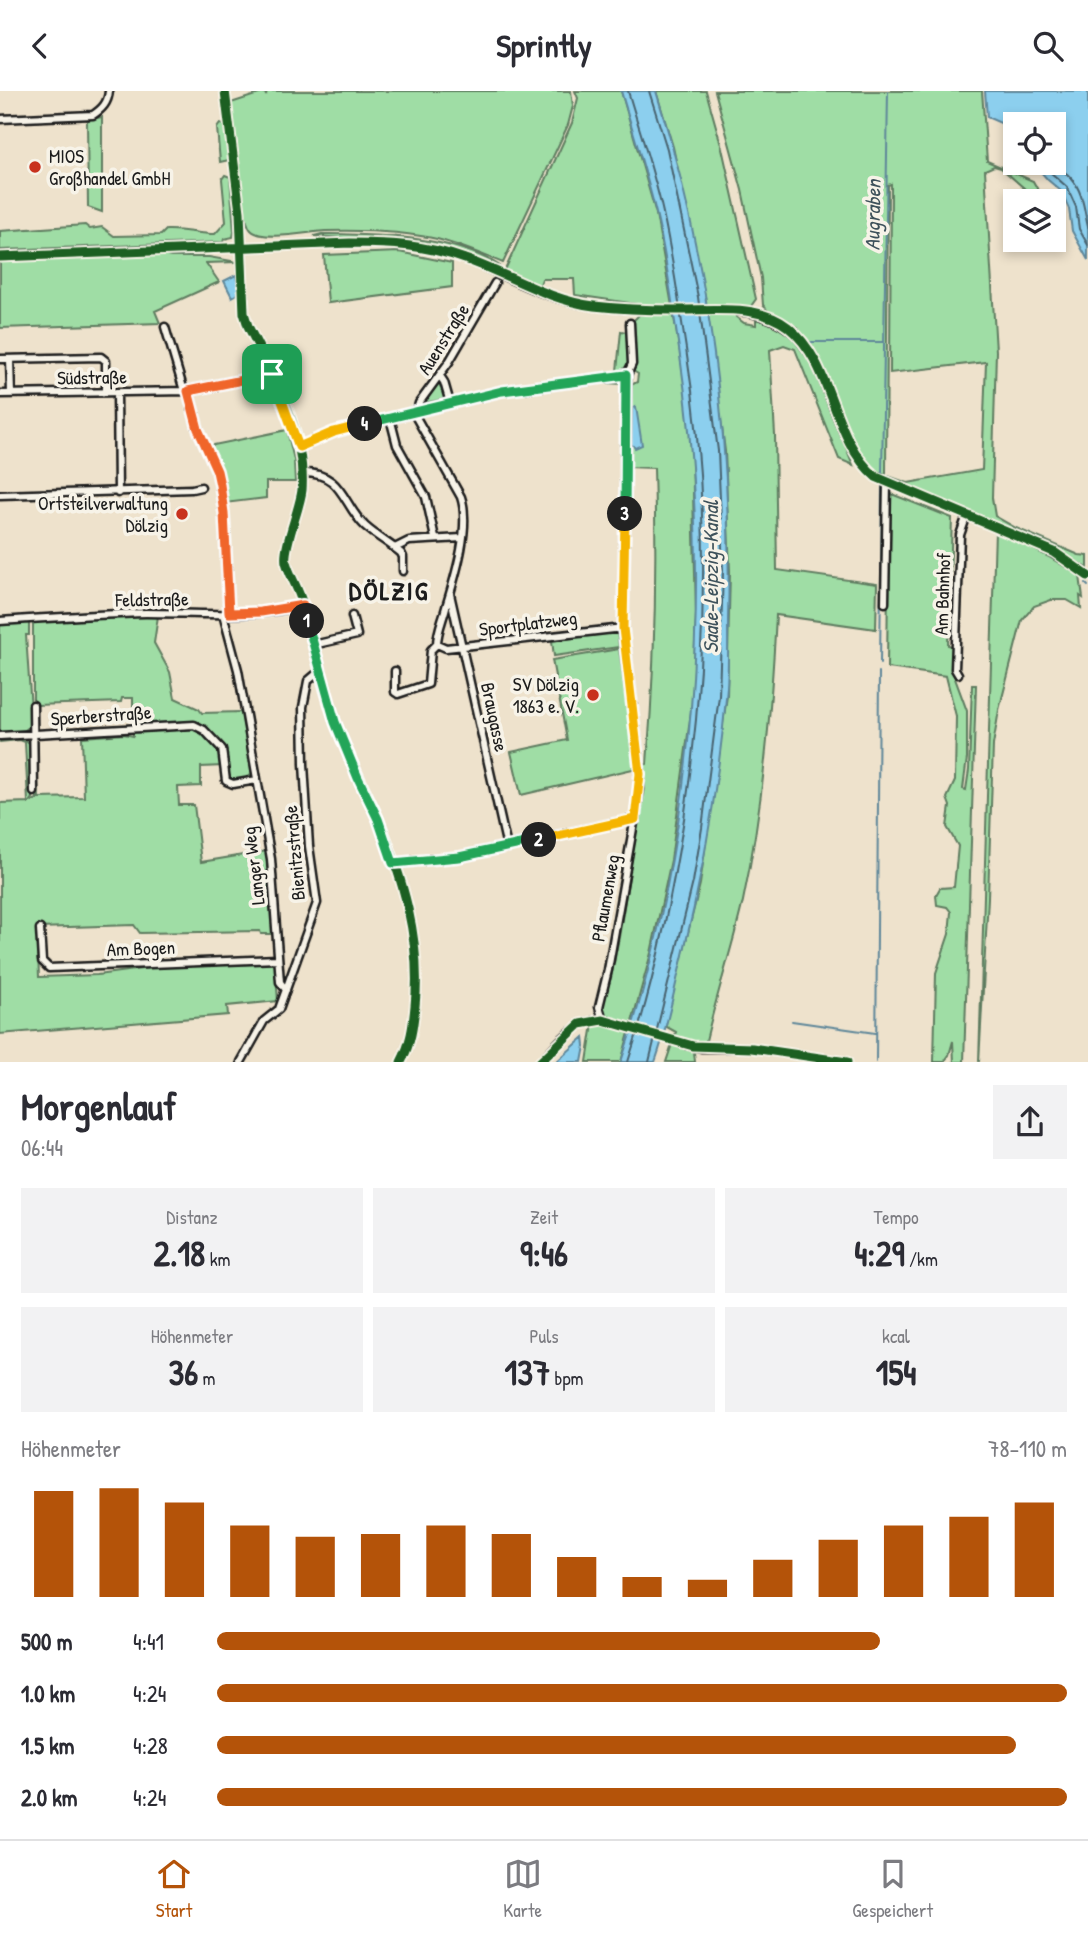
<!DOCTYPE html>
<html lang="de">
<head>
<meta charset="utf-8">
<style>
	:root { --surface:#fff; --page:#f2f2f3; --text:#2b2b33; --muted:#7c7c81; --line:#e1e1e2; --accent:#b45309 }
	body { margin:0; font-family:"Patrick Hand",sans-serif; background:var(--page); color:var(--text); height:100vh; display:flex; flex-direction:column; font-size:26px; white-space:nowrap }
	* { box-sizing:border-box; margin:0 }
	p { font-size:23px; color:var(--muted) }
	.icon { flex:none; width:38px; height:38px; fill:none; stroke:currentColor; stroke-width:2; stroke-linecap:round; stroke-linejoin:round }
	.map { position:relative; height:971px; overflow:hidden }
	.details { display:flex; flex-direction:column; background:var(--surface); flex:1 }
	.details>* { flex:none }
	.buttons { position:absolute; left:1003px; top:21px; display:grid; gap:14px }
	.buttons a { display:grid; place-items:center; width:63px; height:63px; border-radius:0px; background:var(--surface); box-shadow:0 4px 10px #0003; font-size:35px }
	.pin { position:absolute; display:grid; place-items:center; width:60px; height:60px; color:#fff; margin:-30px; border-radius:14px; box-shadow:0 4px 10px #0006 }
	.km { position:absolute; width:35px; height:35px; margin:-18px; border-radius:50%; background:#222; color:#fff; font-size:19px; line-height:35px; text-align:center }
	.round { display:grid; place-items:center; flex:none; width:74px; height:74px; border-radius:0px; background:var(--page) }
	.overview { display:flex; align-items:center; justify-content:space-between; height:119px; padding:0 21px }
	h1 { font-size:38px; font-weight:700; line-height:52px }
	.figures { display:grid; grid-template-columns:repeat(3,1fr); gap:10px; height:119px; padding:7px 21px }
	.figures div { display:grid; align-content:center; border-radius:0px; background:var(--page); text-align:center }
	.figures b { font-size:35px; font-weight:700 }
	.figures small { font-size:19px; font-weight:400 }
	.figures p { font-size:19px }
	.chart { height:196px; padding:14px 21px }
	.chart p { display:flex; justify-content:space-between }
	.chart svg { width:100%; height:126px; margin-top:7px; stroke:var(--accent); stroke-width:6 }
	ul { padding:0 21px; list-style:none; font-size:23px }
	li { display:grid; grid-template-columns:112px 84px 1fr; align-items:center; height:52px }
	li i { height:18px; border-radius:9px; background:var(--accent) }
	header { display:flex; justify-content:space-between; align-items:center; height:91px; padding:0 21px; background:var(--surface); font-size:32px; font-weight:700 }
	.dock { display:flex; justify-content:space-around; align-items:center; height:98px; border-top:2px solid var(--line); background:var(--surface); font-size:19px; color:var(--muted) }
	.dock a { display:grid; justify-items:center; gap:4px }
	.dock .active { color:var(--accent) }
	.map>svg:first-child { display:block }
</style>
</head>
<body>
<header><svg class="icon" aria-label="back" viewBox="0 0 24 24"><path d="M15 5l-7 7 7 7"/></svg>Sprintly<svg class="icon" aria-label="search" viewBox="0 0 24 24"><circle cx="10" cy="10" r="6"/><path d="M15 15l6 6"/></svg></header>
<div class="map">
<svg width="1088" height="971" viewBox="0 0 1088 971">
	<rect width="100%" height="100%" fill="#eee2cc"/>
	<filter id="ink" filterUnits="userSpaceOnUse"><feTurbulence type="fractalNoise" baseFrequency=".0143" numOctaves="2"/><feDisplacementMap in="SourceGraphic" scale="14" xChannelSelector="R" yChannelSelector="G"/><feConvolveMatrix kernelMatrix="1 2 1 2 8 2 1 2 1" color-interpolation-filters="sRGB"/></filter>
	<g filter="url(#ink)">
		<path fill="#9fdda5" stroke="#5e7c60" stroke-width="2" d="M267,0H571L573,15L568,34L503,172C481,163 460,154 437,148C401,140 361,139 325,140C308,141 262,151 251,139C240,127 233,33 231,12L265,1L266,5Z
			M575,0H621L656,123L684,284L692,361L696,523L693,606L671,769L651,862L621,971H587L593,933L602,932L612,935L614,928L602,920L601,915L611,887L619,846L642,706L644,683L642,674L647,673C655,575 657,476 654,377L628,376L629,295L637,291L638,283L633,280L632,231L639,224H651L650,215L575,204L574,188H542L539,196L507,182L505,179L572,32L578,7Z
			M656,0H706L722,57L756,208L751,215L735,216L736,226L744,232L756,234V225L788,241L813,275L853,374L839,368L795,258L784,254L770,259L775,344L777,479L877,493L876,538L776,524C771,620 763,716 743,810C732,858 716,905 705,954L685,950L683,955L694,961L695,971H666L676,941L665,935L700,793L727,605L730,480L725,360L705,205L673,56Z
			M715,0H982L987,70L1033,90L1044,110H1039L1001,77L994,75L985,79L996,260L992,407L995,425L1016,437L1079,464L1088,465V477L1043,452L888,389V385L908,392L982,379L986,271L890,282L891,93L888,94L886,383C871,381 862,366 854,354L812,256L797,236L768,220L763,214L761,187L742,99Z
			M102,26V121L88,116L87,29Z
			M220,33L224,34L229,69L220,71L217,37Z
			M225,84L230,86L234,141L233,146L224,148L223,151L0,159V140L85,134L90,138L102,136L114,145L161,144L166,139C184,138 198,143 215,143L226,131L222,88Z
			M322,143C378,144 452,144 500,175L498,179L466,165L422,152L314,145Z
			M399,161L452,172V196L328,212L324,164Z
			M157,163L171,166H209L237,171L206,172L219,191L155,220L160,232L0,237V170Z
			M621,240L627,241C629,258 635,273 618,282L613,281L617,280Z
			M609,288H621L625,292L623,391H620L622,293L609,292Z
			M438,292L442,295L445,308L424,312Z
			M287,339L294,369L295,391H266V407L225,412L219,378L209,355Z
			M889,402L952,427L948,554L952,555L953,582L967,620V667L963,698L966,699L969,679L972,594H976L964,971H954L953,950L949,964L944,971H934L936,882L949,843L951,821L947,816L937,814L936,804L940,797L954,796L958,755L947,736L950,715L947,707L955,690L956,625L946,585L887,577Z
			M995,439L1049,466L1080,485L1083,507L1080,505L1081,517L1067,509H1051L1034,515L1022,529L999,619L993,654L988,807L979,971Z
			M129,525H158L154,552L170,581L175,607L199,618L202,622L241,621L252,678L250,687L233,690L230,688L224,657L203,636L133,634V607H122L121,611L36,614L33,608V530Z
			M29,530V544H26L32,633L23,641L0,642V532Z
			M617,540L619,556L554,565L552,550Z
			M619,558L637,677L521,704L511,661L567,649L552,569Z
			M193,636L198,637L221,659L223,675L201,676V695L178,696L179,714H194L201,771L267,760L274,843H261L260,840L140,842L134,834L37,837L39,886L97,884L149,877L275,871L278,910L227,915L228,924L0,943V712L28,711L25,651L20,649L0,651V647H24L30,653L33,707L30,711L37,708L34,652L36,651L39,707L84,706L82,646L124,643L133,645V640Z"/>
		<path fill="#8ccfee" stroke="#5f879a" stroke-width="2" d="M621,0H656C709,169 733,351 728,528C728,554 729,581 726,607C718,695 703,783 682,868C673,903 667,938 655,971H621C695,749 714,489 679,258C672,213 667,167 656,122C646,81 633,41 621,0Z
			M985,0H1088V169L1072,140L1069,118L1061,100L1048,89L1033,72H1054V33H1015V43L1003,33L987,26Z
			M236,184L239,202L232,206L224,190Z
			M636,316L642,354L635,357L631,353L632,317Z
			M584,946L585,955L582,971H556Z"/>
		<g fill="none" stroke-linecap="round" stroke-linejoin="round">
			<path stroke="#496470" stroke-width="2" d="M1040,72L1067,96L1076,116L1079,138L1088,154
				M1053,72C1059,78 1066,81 1071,87C1083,100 1084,119 1088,136
				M628,971C654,892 671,810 684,728C707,573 711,414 686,258C679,213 673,167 663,122C654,81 640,41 628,0
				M649,971L693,791L702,737L719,605L723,480L718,360L698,206L667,58L649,0"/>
			<path stroke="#5f879a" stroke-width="2" d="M811,251H883
				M882,384L888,0
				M621,388L623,319
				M621,403V394
				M621,424V409
				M621,454V434
				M621,487V465
				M1086,493L1088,495
				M621,549L634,658
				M880,573L882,395
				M792,930L875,942
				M876,971L879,581"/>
			<path stroke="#c4baa9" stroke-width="6" stroke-dasharray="6 3" stroke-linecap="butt" d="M648,219L736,220
				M612,931L686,954"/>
			<defs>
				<path id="minor" d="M225,0L240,121L244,222L248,235C273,285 306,341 302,399C300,418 283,456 286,471C290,485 298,497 302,511C314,554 323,601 340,643C351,671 365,698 377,725C402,784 422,850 415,915C413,936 411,952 401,971
					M0,28L93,24C102,18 108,12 109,0
					M0,166L350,152C379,152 408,152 436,159C479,169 515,194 557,207C586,217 618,218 648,219
					M736,220C842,229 813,333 876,386L1054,461L1088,485
					M165,236L184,300
					M0,268L101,266L106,270V301
					M10,268L11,303
					M440,285L444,291L450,312
					M188,300L198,338L217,380L220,394L224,423L229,522
					M117,301L118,402
					M0,303L188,300L272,283
					M417,320L419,312L449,271L495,192
					M413,321L461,406C471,436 455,486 446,516C443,528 437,541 437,553
					M390,327L397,354L426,406L435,447
					M299,356L334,341L502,300L627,284
					M302,382C343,381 342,413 365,435C376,445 389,452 401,462L403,466V480
					M0,404L192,398L201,396
					M395,457L409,450L462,447
					M450,503L507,756
					M885,512L887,391
					M223,523L238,579L271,768L280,891L286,899
					M0,530C49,527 98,523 146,522C196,522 255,528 303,514
					M437,553L446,557L623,537
					M313,554L357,544L352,525
					M395,580V601L398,603L428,593L431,559L437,553
					M958,583L955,578L960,444L967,424
					M33,614L34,701
					M0,645L194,634L204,639L222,658L226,690L233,693L257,689
					M393,772L459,766L634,728
					M40,838L42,870L49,877L278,868
					M603,929L599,916L608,879L640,698L639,672L623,537L627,284L632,273L630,232
					M686,954L702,957H752L847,971
					M241,971L264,930L279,918L317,812L309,755L304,673L303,616L308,590L321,579
					M540,971C560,950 579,922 612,931"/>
			</defs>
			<use href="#minor" stroke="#1c1c1c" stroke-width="11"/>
			<use href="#minor" stroke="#f7f3e8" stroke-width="6"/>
			<defs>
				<path id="cycleway" d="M225,0L240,121L244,222L248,235C273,285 306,341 302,399C300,418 283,456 286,471C290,485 298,497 302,511C314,554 323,601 340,643C351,671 365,698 377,725C402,784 422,850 415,915C413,936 411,952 401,971
					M0,166L350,152C390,152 427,154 465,168C509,183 547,209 594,215C621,218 647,219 674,219C710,220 757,212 788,236C835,274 830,347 876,386L1054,461L1088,485
					M540,971L580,933L603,929L693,955L752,957L847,971"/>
			</defs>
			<use href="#cycleway" stroke="#f7f3e8" stroke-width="13"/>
			<use href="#cycleway" stroke="#1b5e20" stroke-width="9"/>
		</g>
	</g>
	<g fill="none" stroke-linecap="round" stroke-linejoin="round" filter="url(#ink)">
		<defs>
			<path id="split-1" d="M272,283L188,300L198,338L217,380L220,394L224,422L229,522L261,521L303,514L307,530"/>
			<path id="split-2" d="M307,530L335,631L358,687L378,728L393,772L459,766L539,749"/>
			<path id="split-3" d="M539,749L635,728L640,683L623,537L625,423"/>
			<path id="split-4" d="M365,333L502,300L626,284L625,423"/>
			<path id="split-5" d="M272,283L299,356L334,341L365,333"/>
		</defs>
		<use href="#split-1" stroke="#fff" stroke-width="14"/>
		<use href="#split-2" stroke="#fff" stroke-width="14"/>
		<use href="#split-3" stroke="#fff" stroke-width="14"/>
		<use href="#split-4" stroke="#fff" stroke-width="14"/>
		<use href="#split-5" stroke="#fff" stroke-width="14"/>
		<use href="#split-1" stroke="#f0652b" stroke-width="9"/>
		<use href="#split-2" stroke="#22a559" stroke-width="9"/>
		<use href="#split-3" stroke="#f5b400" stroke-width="9"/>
		<use href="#split-4" stroke="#22a559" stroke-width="9"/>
		<use href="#split-5" stroke="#f5b400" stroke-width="9"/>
	</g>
	<g fill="#c8321e" stroke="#f7f3e8" stroke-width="2.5">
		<circle cx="35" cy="76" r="7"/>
		<circle cx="182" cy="423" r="7"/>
		<circle cx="593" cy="604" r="7"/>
	</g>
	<g text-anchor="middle" stroke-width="7" stroke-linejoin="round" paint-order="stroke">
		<g font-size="19" fill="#1c1c1c" stroke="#f7f3e8" text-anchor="end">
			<text x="49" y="72" text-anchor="start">MIOS<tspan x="49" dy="22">Großhandel GmbH</tspan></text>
			<text x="168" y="419">Ortsteilverwaltung<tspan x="168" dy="22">Dölzig</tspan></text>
			<text x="579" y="600">SV Dölzig<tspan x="579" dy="22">1863 e. V.</tspan></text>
		</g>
		<g font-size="19" fill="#1c1c1c" stroke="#f7f3e8">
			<text transform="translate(443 248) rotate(-58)" y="7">Auenstraße</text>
			<text transform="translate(92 286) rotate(-1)" y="7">Südstraße</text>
			<text transform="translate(942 503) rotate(-88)" y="7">Am Bahnhof</text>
			<text transform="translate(152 508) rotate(-1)" y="7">Feldstraße</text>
			<text transform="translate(528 532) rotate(-7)" y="7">Sportplatzweg</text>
			<text transform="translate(101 624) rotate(-4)" y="7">Sperberstraße</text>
			<text transform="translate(495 626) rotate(78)" y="7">Braugasse</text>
			<text transform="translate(294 762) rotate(-95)" y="7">Bienitzstraße</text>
			<text transform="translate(253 775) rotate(-97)" y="7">Langer Weg</text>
			<text transform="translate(605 807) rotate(-80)" y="7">Pflaumenweg</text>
			<text transform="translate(141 857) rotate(-2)" y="7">Am Bogen</text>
		</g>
		<g font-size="21" font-style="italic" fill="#3e525b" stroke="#f7f3e8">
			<text transform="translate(873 124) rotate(-89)" y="7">Augraben</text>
			<text transform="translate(711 486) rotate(-90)" y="7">Saale-Leipzig-Kanal</text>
		</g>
		<g font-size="26" font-weight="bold" letter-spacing="2" fill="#1c1c1c" stroke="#f7f3e8">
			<text x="389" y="509">DÖLZIG</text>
		</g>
	</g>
</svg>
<div class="buttons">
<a><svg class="icon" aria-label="locate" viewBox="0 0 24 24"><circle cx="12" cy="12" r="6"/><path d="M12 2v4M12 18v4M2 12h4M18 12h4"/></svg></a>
<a><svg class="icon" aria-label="layers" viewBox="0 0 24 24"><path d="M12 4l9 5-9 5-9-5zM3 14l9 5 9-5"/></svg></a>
</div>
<div class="pin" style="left:272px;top:283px;background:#1e9e55"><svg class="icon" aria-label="arrive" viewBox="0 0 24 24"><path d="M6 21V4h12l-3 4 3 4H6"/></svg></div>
<b class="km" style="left:307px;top:530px">1</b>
<b class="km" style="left:539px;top:749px">2</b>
<b class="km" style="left:625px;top:423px">3</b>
<b class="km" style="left:365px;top:333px">4</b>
</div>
<section class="details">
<div class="overview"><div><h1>Morgenlauf</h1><p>06:44</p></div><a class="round"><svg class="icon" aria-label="share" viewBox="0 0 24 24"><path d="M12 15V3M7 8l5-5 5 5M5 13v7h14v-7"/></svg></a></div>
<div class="figures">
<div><p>Distanz</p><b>2.18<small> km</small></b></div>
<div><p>Zeit</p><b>9:46</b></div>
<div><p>Tempo</p><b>4:29<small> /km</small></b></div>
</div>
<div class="figures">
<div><p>Höhenmeter</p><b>36<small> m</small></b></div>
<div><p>Puls</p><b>137<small> bpm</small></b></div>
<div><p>kcal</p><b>154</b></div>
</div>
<div class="chart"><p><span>Höhenmeter</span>78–110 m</p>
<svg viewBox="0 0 160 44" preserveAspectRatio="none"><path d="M5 44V7M15 44V6M25 44V11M35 44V19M45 44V23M55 44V22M65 44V19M75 44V22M85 44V30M95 44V37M105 44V38M115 44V31M125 44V24M135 44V19M145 44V16M155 44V11"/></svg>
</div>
<ul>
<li><b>500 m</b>4:41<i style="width:78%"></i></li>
<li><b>1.0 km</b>4:24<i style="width:100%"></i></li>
<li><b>1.5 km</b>4:28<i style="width:94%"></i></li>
<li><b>2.0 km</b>4:24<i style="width:100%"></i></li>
</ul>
</section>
<nav class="dock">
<a class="active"><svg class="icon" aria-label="home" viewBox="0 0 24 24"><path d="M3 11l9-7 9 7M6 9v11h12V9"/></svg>Start</a>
<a><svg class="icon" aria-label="map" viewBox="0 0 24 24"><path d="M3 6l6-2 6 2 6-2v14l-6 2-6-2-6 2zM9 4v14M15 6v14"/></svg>Karte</a>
<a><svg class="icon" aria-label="saved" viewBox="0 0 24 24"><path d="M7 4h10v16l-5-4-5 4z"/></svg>Gespeichert</a>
</nav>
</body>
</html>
